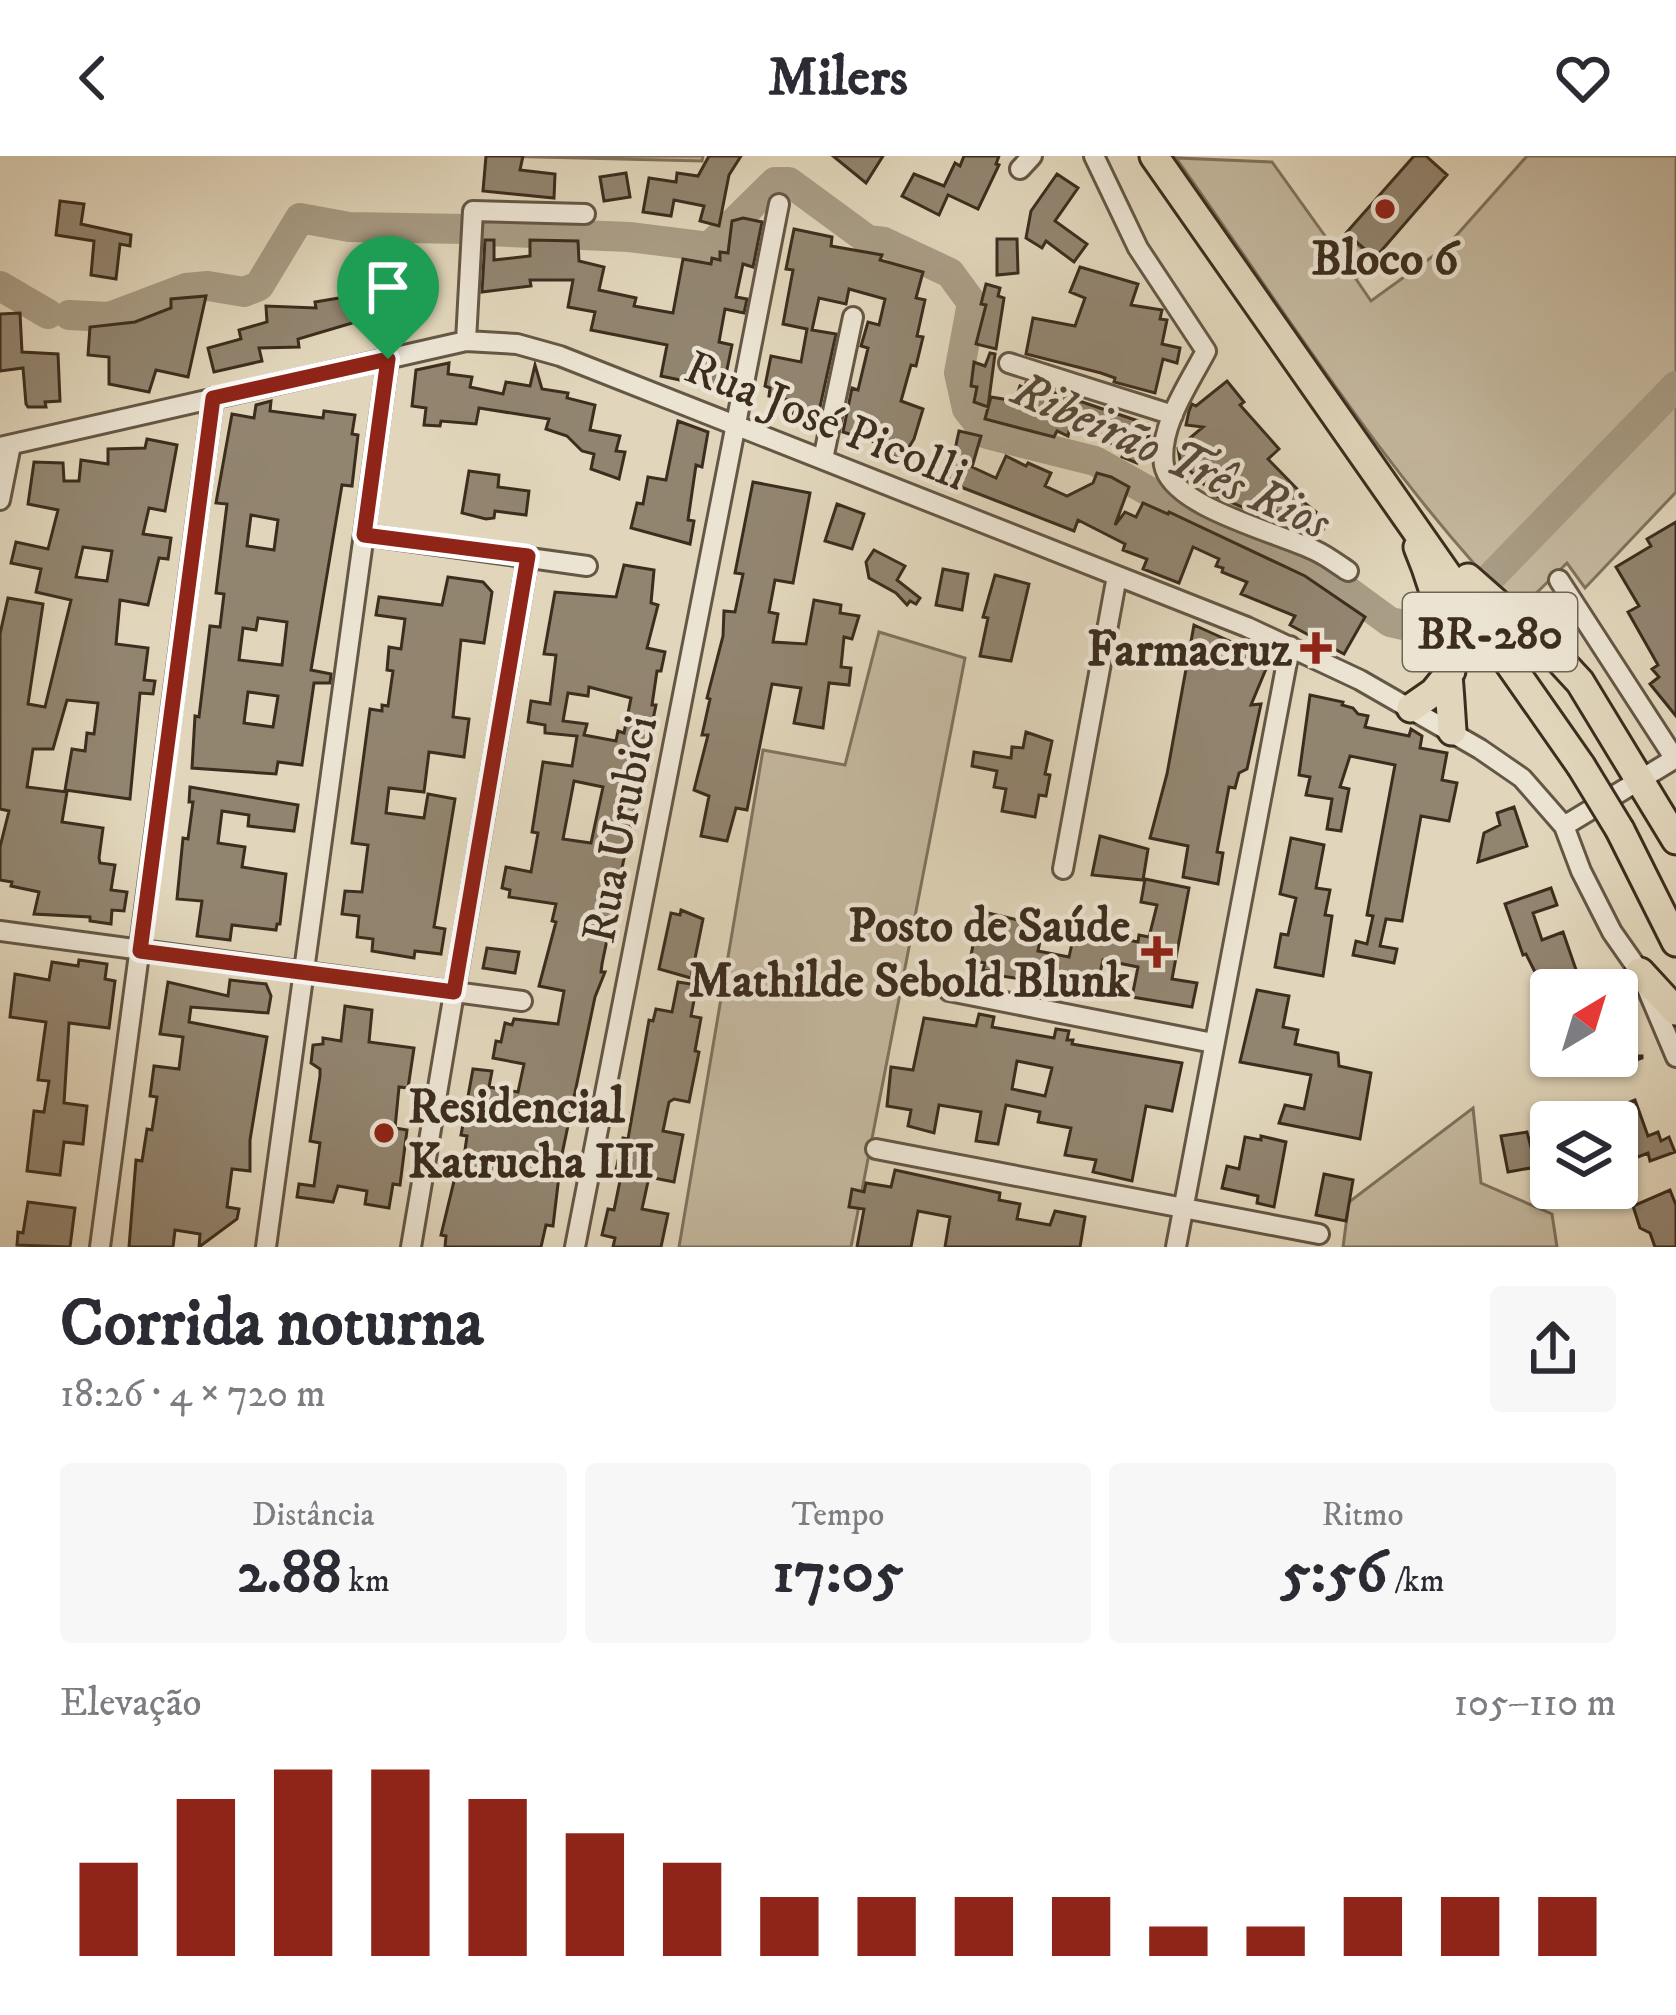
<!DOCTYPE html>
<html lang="pt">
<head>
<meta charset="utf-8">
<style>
	:root { --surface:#fff; --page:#f7f7f7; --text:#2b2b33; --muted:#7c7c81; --accent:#8f2418 }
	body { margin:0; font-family:"IM FELL DW Pica",serif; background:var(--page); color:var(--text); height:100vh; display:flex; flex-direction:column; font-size:45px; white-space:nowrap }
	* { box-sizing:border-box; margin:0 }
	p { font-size:39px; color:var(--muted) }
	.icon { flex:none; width:66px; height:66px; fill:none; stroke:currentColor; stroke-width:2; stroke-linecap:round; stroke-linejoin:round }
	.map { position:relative; height:1091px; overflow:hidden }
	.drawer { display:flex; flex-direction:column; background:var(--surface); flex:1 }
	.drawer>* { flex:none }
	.needle { width:78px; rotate:38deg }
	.fabs { position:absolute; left:1530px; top:813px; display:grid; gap:24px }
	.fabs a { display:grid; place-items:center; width:108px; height:108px; border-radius:12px; background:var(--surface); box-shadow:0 3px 9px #0004; font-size:60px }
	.pin { position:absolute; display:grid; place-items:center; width:102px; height:102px; color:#fff; margin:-123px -51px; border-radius:50% 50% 50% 0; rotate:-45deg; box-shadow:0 0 12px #0007 }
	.pin .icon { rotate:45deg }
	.round { display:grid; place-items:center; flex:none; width:126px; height:126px; border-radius:12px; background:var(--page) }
	.head { display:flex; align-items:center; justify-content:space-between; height:204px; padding:0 60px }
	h1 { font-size:66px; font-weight:800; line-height:90px }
	.figures { display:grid; grid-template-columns:repeat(3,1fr); gap:18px; height:204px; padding:12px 60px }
	.figures div { display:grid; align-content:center; border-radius:12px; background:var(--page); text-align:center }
	.figures b { font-size:60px; font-weight:800 }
	.figures small { font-size:33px; font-weight:400 }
	.figures p { font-size:33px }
	.chart { height:336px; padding:24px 60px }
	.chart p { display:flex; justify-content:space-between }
	.chart svg { width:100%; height:216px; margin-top:12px; stroke:var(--accent); stroke-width:6 }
	header { display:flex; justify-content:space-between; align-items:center; height:156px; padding:0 60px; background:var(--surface); font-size:54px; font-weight:800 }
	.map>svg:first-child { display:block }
</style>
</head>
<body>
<header><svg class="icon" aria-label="back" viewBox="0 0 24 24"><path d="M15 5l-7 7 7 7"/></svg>Milers<svg class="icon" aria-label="heart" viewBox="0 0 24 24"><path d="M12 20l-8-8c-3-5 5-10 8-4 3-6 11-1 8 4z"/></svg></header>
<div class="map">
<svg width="1676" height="1091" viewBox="0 0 1676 1091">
	<rect width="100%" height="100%" fill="#e1d6bb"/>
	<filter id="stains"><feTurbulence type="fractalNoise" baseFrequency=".00167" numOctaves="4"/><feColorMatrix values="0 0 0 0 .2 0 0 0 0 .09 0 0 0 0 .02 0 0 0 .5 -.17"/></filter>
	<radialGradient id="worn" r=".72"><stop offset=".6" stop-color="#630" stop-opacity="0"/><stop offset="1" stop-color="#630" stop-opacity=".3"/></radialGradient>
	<path fill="#c5b9a0" stroke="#80735f" stroke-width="3" d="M493,0H703L702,5Z
		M1527,0H1676V336L1585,432L1567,407L1518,455C1388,322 1284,153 1176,2L1272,6L1333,91L1346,78L1372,102L1356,123L1371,145L1447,90Z
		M879,476L965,502L851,1091H679L763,594L845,609Z
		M1473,952L1481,1027L1552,1058L1557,1091H1343L1349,1046Z"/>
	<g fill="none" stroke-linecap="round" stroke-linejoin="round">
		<path stroke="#a99d86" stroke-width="30" d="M486,75L629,81L709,91L775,26H789L868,84L884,86L950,117L972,147L959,217L967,253L987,278L1095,305L1200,364L1223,367L1252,390L1311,408L1390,466L1413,471
			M0,130L48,158
			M69,159L109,161L186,132L208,130L244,136L259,130L300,62L349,71L465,73
			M1488,424L1676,230"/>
	</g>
	<path fill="#928570" stroke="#3c2d1e" stroke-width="3" fill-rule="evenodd" d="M486,0H523L520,14L555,18L554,42L483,35Z
		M709,0H741L729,19L719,70L700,65L704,50L674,44L671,60L643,56L649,22L676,26L677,17L698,20Z
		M833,0H883L866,27Z
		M964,0H999L996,8L999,9L978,53L948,39L939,59L902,40L914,18L944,30L955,7L960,10Z
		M1414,0H1426L1447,19L1375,102L1346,77Z
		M626,17L630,41L604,45L600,21Z
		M1057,18L1078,32L1055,65L1087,88L1074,106L1046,85L1042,92L1026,82L1031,55Z
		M60,45L84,48L81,68L131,79L130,90L120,88L116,123L91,119L94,85L56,79Z
		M743,62L762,66L753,111L743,108L736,141L747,143L744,157L725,153L719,186L732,189L723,233L661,220L667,189L591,174L595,156L568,151L573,124H530L531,130L482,136L485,84H494V104L530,100V84L578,85L579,105L604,111L599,134L636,142L634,150L673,157L683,103L711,108L712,102L720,104V96L728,97L732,65Z
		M794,73L832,81L831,90L882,99L880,104L923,116L916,142L925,144L917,180L923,181L916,210L911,209L901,245L923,253L914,283L901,304L875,291L877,287L843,276L852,232L858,234L868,192L861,190L868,166L879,169L885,143L849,133L846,148L819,142L812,174L836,178L816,269L790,264L794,245L769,240L770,232L765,230L771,200L801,206L807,173L783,168L793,114L786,113Z
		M997,83H1017L1018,117L997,119Z
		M1080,111L1138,128L1131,149L1162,154L1160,163L1167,164L1162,188L1180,192L1177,207L1163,203L1155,237L1114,226L1115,222L1101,217L1026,198L1033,162L1075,170L1085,142L1070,136Z
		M986,128L1000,132L998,140L1004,142L996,193L976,188L986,149L981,148Z
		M357,139L361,156L357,158L359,165L298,183L299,191L259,192L262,205L214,216L208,192L241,183L239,174L267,166L266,150L316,152L315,146Z
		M206,140L188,221L156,214L149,236L109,228V201L88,199L90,171L135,166L171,152V143Z
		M20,157L22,196L58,198L60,245L45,246L46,251H28L26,248L23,212L0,215V158Z
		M990,197L995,198L988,251L974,246L977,231L971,230L974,206L985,210Z
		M449,207L448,218L472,221L470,231L503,238L506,226L530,230L535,209L542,233L568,237L567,242L595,249L590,274L620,280L616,295L625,296L619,323L591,313L594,298L582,295L567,280L546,273L549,263L479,252L476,268L441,265L440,270L424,269L426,252L412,250L416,214Z
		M1227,225L1244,246L1240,249L1279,293L1268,303L1300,336L1296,340L1316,356L1314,360L1325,371L1318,381L1296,372L1261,343L1251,355L1216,340L1189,314L1182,316L1178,292L1203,271L1186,269L1189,255L1192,248L1196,250Z
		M1026,227L1153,270L1137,307L1122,301L1125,293L1110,287L1113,281L1070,270L1068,280L1057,275L1054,281L985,263L991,241L1015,245L1020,230L1025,232Z
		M271,245L270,255L323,262L324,255L355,259L352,278L358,279L352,330L342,329L311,514L331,518L330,527H314L302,609L278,606L276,618L192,612L195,560L199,561L210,470L220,471L224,438L216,437L227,348L216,347L232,258L254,262L256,249ZM251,359L278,364L274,394L247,390ZM258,462L287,466L282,509L239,504L243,472L256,474ZM248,536L278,540L273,571L244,567Z
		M678,265L708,276L702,311L696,309L688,364L694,365L690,388L631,372L637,347L643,348L648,321L666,324Z
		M959,275L981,280L972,311L996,322L1006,300L1026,310L1028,307L1051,317L1045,330L1067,340L1093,327L1097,317L1111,321L1129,331L1115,369L1125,356L1136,361L1143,347L1168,358L1169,356L1305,420L1365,461L1344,498L1290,469L1295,460L1241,438L1247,426L1222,416L1223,412L1216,410L1219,403L1193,391L1179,427L1143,413L1147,403L1123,394L1125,388L1078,364L1074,375L948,326Z
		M147,283L177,289L165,355L149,352L143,378L171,382L168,403L159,402L148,449L120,444L116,488L148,492L144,524L155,525L153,538L140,537L130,643L65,634L72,593L85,595L87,577L94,578L98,547L67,544L53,593H33L27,631L67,636L62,666L103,672L99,702L100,707L115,709L111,734L127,736L124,755L112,754L111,768L90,765V761L34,758L39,736L11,730L12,726L0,724V691L9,655L0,653V478L8,442L43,448L28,548L45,551L71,444L36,436L41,413L11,407L16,386L48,393L58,354L28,348L34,306L63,307L64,325H79L81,304L108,308V293L145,292ZM83,391L112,395L107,425L76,421Z
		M469,315L499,319L498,331L529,335L526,359L495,355L494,362L486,363L462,357Z
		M753,326L810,337L793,427L775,424L769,456L778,458L773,486L806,488L814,444L841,449L840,457L859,460L852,483L844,481L841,511L851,512L849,529L829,527L823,572L794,567L801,532L772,528L747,654L736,652L727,685L701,680L709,640L694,634L708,579H702L710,543L707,542L723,480L724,455L735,456L743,418L735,417Z
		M837,348L864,358L852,393L825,385Z
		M1676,366V560L1650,528L1659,521L1652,513L1658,509L1628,456L1639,450L1616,411L1651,390L1647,383Z
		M874,394L905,410L897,424L920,442L916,448L910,445L907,449L896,437L869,422L866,406Z
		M624,409L654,414L651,447L658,449L647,492L665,496L661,515H657L652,549H656L602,808L601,816H605L595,841L561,1003L553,1070L546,1069L541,1091H445L446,1080L441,1079L455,1021L461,1022L467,980L461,979L473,913L492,915L489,931L518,936L524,908L493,902L496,885L501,886L505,867L512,869L514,863L558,868L564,835L539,830L556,766L552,765L556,748L509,741L510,734L502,732L506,711L531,716L538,677L532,676L543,606L572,610L577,580L545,577V569L528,566L531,545L550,548L556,499L544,498L555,436L616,441ZM589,531L631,542L624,577L618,575L616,585L584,579L587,568L563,565L568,537L588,540ZM574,625L603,631L591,687L563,683Z
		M943,413L968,418L962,454L936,449Z
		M995,419L1029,428L1011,505L980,500L988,462L983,461Z
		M448,421L483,426L492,436L484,487L461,484L453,561L469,563L464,601L429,596L424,636L389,632L386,657L424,662L428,638L455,643L434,771L445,773L441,798L415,795L414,802L372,795L373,783L357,781L359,760L342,758L345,735L362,736L368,689L352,687L370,553L382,555V549L388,550L393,515L387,514L389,491L401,493L405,463L376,459L379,441L442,449Z
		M1194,469L1267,502L1268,508L1251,549L1261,548L1247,613L1239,617L1235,632L1229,631L1217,696L1223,697L1218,728L1183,721L1188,690L1150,682L1167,618Z
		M1310,539L1343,546L1342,549L1353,552L1358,558L1368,560L1365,571L1409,580L1411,573L1422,580L1420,592L1447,597L1442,624L1457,627L1449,665L1421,660L1402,765L1386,763L1380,790L1397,793L1394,807L1353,799L1356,785L1367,788L1373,760L1367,759L1395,609L1350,600L1340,631L1349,633L1341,675L1327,673L1332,643L1306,639L1310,621L1299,619Z
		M1026,576L1052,585L1045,618L1050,619L1046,640L1039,639L1035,661L1002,655L1006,633L994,631L997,615L972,610L974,596L1011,602L1012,591L1023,592Z
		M190,631L298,649L294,675L248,670L249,659L222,655L218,687L245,691L242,711L286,718L280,768H277L276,774L232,769L230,784L197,780L202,745L177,743L183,682L188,683L193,646H189Z
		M1514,651L1527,690L1478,706L1484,677L1500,669L1497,657Z
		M1100,680L1148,693L1143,724L1092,719Z
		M1291,682L1324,689L1316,732L1330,734L1325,759L1332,760L1323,820L1275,811L1281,778L1288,779L1296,742L1280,738Z
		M1145,723L1189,732L1172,823L1197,827L1192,851L1132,841L1138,811L1103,804L1096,834L1001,820V817L983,814L985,807L970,804L980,755L1043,770L1038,795L1069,801L1075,774L1138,786L1139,779L1149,781L1157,749L1141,746Z
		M1551,732L1557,749L1533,757L1542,784L1563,776L1583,834H1544L1526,798L1523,799L1505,748Z
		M681,754L703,763L691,822L659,813L671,757L680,759Z
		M487,792L519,796L515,817L483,812Z
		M79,804L107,808L105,823L115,825L109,872L69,867L64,947L87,950L83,988L64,986L60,1019L27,1015L34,955L44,956L49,925L38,924L46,866L10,861L15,818L49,824L52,806L78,810Z
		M230,824L266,828L271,840L268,857L191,851L189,866L267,881L250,984V1015L232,1013L227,1051L239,1053L237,1063L199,1091L200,1078L175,1074L173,1091H129L136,1004L142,1005L147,973L152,974L157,941L150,940L154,910L179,913L183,881L160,878L168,826L228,840Z
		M678,826L697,829L691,860L701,862L695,895L699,896L689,946L674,943L669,946L663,975L683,979L674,1026L649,1021L642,1053L668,1058L661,1091H613L615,1082L602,1079L608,1053L614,1054L622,1015L616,1014L623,982L628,983L649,864L653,865L656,853L672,856Z
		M1257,834L1289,840L1283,871L1298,874L1295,888L1338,897L1339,910L1371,917L1360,983L1279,967L1285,949L1304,953L1311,919L1240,906Z
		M345,850L372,854L369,886L414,892L408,932L399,931L395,972L407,974L400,1029L393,1028L389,1052L365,1048L367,1035L338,1030L333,1046L297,1041L299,1028L314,1030L320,987L310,985L320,920V913L311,907L313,889L323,888V882L341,885Z
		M979,858L994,861L992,871L1054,882L1056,873L1069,875L1067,884H1073L1072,888L1182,907L1172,955L1146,950L1132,1025L1093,1016L1096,1004L1065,999L1071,972L1038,966L1040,956L1006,949L998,988L976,985L981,956L939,949L934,977L908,970L911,954L887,950L891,911L913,914L924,862L976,870ZM1017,905L1052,912L1045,940L1012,933Z
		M1590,900H1642V902L1596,919Z
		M1635,944L1648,980L1658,976L1661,985L1669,981L1675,996L1650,1005L1648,997L1617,1009V966L1582,965Z
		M1527,976L1536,1011L1508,1016L1501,980Z
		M1261,980L1286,986L1274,1051L1257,1047L1258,1040L1222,1032L1227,1010L1239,1013L1245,981L1261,984Z
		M895,1014L1000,1037L999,1044L1020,1048L1017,1063L1050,1069L1055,1055L1085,1061L1080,1091H945L950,1061L918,1055L911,1091H857L864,1053L849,1051L852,1033L864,1036L866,1027L891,1031Z
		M1324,1018L1353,1024L1346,1065L1316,1059Z
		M1670,1034L1676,1049V1091H1655L1650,1077L1640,1072L1633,1050Z
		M28,1046L75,1052L70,1091L17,1089L18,1076L23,1077Z"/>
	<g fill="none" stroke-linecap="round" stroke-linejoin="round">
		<defs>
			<path id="minor" d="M1094,0L1138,92L1206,195C1190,226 1158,271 1164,309C1171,351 1280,377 1316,395C1327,400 1337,408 1348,415
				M1020,13L1032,0
				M466,185L473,55L585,58
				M1009,207L1173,259
				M0,291L466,185L517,188L560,200L1247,471L1360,524L1480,593L1522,622L1564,670L1581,715L1612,776L1640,816L1676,901
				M823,303L853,161
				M0,344L11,289
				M365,379L587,410
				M1559,424L1675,603
				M1564,670L1676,602
				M1063,713L1117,420
				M0,775L522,845
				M949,835L1213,887
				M876,993L1319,1078
				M100,1091L213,242
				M266,1091L388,203
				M411,1091L528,400
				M575,1091L779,48
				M1176,1091L1290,490"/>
			<path id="highway" d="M1154,0L1581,610
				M1418,391C1447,460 1447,503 1452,575
				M1468,422L1556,500L1580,526L1676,684
				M1411,552L1434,536L1451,515
				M1620,674L1676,786
				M1640,816L1676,855"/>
		</defs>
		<use href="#minor" stroke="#655745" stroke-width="24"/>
		<use href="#highway" stroke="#3c2d1e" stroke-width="33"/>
		<use href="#minor" stroke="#ece4d3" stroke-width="18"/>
		<use href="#highway" stroke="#e1d6bb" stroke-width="27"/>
		<defs>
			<path id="highway-bridge" d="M1581,610L1620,674"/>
		</defs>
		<use href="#highway-bridge" stroke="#3c2d1e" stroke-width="33" stroke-linecap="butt"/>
		<use href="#highway-bridge" stroke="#e1d6bb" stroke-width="27"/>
	</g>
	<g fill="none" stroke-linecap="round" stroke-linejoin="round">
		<defs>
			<path id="route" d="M388,203L364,379L528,400L454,836L140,795L213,242Z"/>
		</defs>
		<use href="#route" stroke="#fff" stroke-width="24"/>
		<use href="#route" stroke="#8f2418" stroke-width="15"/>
	</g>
	<g fill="#8f2418" stroke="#ece4d3" stroke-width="4.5">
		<circle cx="1385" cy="53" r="12"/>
		<path d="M1310 474h12v12h12v12h-12v12h-12v-12h-12v-12h12z"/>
		<path d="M1151 778h12v12h12v12h-12v12h-12v-12h-12v-12h12z"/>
		<circle cx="384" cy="977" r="12"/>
	</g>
	<g text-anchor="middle" stroke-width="9" stroke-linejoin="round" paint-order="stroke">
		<rect fill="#ece4d3" stroke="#716454" stroke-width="3" x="1403" y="437" width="174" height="78" rx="9"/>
		<g font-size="45" font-weight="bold" fill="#3c2d1e">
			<text x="1490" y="492">BR-280</text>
		</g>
		<g font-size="48" font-weight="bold" fill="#3c2d1e" stroke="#ece4d3" text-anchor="end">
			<text x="1385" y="118" text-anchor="middle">Bloco 6</text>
			<text x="1292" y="509">Farmacruz</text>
			<text x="1130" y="785">Posto de Saúde<tspan x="1130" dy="55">Mathilde Sebold Blunk</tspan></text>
			<text x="408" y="966" text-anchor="start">Residencial<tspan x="408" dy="55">Katrucha III</tspan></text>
		</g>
		<g font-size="48" fill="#3c2d1e" stroke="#ece4d3">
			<text transform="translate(827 263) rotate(22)" y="17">Rua José Picolli</text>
			<text transform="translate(618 673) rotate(-79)" y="17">Rua Urubici</text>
		</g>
		<g font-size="51" font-style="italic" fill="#574938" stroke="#ece4d3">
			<text transform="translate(1172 298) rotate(24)" y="18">Ribeirão Três Rios</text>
		</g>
	</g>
	<rect width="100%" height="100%" filter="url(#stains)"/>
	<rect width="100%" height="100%" fill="url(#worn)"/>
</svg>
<div class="fabs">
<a><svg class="needle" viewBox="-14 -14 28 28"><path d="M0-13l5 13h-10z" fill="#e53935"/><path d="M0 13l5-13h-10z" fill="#7c7c81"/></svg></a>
<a><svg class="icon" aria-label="layers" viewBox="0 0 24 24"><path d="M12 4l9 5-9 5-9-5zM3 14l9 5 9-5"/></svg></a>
</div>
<div class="pin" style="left:388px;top:203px;background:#1e9e55"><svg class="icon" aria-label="arrive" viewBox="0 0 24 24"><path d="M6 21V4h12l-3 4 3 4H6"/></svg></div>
</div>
<section class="drawer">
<div class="head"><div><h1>Corrida noturna</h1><p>18:26 · 4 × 720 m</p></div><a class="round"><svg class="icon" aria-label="share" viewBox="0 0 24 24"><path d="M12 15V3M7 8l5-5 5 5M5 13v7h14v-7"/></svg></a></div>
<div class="figures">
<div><p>Distância</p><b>2.88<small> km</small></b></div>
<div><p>Tempo</p><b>17:05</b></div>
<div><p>Ritmo</p><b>5:56<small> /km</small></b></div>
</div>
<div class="chart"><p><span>Elevação</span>105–110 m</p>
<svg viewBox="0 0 160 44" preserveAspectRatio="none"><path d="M5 44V25M15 44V12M25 44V6M35 44V6M45 44V12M55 44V19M65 44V25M75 44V32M85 44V32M95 44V32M105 44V32M115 44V38M125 44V38M135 44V32M145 44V32M155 44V32"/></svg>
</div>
</section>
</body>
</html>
